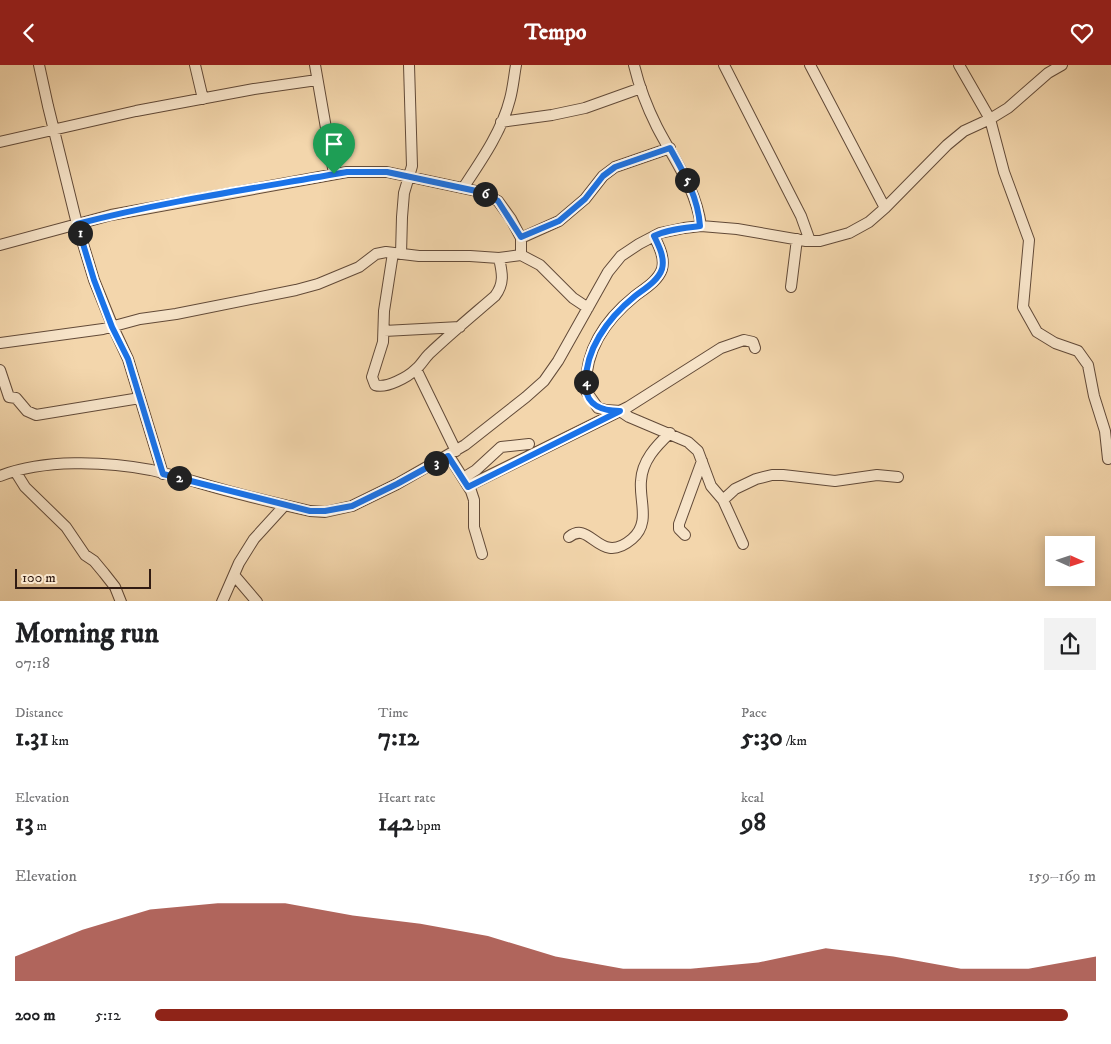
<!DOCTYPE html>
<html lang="en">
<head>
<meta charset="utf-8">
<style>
	:root { --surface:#fff; --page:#f2f2f2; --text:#202124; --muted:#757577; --accent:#8f2418 }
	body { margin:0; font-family:"IM FELL DW Pica",serif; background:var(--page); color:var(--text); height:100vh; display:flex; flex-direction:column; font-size:19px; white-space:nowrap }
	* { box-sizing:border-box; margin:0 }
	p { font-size:16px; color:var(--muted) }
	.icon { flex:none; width:28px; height:28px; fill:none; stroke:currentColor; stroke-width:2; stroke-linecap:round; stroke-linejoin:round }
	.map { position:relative; height:536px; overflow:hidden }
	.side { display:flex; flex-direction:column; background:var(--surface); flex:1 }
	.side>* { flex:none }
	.needle { width:32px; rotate:93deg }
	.controls { position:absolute; left:1045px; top:471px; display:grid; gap:10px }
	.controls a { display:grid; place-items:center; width:50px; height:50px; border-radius:0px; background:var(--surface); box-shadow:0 2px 12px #0003; font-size:25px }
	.scale { position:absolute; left:15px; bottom:12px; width:136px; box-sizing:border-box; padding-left:5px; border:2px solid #311b12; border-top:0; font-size:14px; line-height:18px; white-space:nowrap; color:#311b12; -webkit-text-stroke:4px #f7e4c9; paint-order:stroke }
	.pin { position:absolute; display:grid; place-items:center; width:42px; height:42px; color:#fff; margin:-51px -21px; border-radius:50% 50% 50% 0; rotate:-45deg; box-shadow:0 0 5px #0007 }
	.pin .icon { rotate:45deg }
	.km { position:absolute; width:25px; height:25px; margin:-12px; border-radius:50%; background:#222; color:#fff; font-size:14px; line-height:25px; text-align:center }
	.round { display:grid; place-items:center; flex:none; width:52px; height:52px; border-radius:0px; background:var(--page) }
	.summary { display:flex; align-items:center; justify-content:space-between; height:85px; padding:0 15px }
	h1 { font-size:28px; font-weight:700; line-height:38px }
	.figures { display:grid; grid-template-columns:repeat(3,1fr); gap:8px; height:85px; padding:5px 15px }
	.figures div { display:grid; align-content:center }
	.figures b { font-size:25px; font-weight:700 }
	.figures small { font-size:14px; font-weight:400 }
	.figures p { font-size:14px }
	.chart { height:140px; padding:10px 15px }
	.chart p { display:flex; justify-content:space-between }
	.chart svg { width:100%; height:90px; margin-top:5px; fill:var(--accent); opacity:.7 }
	ul { padding:0 15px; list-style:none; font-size:16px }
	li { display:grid; grid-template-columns:80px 60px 1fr; align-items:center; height:38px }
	li i { height:12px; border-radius:6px; background:var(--accent) }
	header { display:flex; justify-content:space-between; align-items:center; height:65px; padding:0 15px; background:var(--accent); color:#fff; font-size:22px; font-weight:700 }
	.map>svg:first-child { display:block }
</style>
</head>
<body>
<header><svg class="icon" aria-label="back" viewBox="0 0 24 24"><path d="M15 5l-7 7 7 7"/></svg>Tempo<svg class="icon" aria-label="heart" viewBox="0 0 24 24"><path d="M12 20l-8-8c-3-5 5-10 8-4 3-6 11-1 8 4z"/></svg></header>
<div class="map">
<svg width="1111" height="537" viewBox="0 0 1111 537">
	<rect width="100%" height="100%" fill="#f3d6ac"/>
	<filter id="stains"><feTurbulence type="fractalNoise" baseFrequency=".004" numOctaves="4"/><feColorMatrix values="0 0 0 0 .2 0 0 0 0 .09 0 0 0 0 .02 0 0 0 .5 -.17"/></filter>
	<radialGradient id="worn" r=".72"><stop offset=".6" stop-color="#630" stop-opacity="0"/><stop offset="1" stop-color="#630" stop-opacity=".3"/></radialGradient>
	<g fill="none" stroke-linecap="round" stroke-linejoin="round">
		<defs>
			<path id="minor" d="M39,0L48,41L77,159L94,215L113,262L128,294L163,409
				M195,0L203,34
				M315,0L334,109
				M634,0C639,21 647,42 657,62C674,95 696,123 701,161
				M724,0L801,151L810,176
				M810,0L885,143
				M959,0L990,54L1004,107L1029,175L1023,242L1037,267L1055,278L1078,286L1088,300L1094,331L1105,366L1108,394
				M501,57L552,50L585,43L641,23
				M0,77L136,46L254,24L317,15
				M463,123C481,96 502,66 510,34C513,23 514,11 516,0
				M654,171C659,181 665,193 662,204C658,216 644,224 635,231C605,255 584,286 586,326L598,343L606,345L620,346L629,352L688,377L698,386L711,421L723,435L743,479
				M521,173L559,156L585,134L603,111L615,102L670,83
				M0,180L111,150L347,107H387L481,127L498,136L511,154L521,173V190
				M393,188L384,246L383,277L372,312L375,320C386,324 408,312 416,304C421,300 424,294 429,289C450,269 473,250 495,231C505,218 502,207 499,193
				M401,189L402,152L404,128L412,101L409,0
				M791,222L797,174
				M384,266L460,262
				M0,278L103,264L140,254L176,249L296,225L318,219L359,202L376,189L386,187L419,191H470L499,193L521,190L540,200L573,233L588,243
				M416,304L456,386
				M0,305L9,332L16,333L27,346L36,350L140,333
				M449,391L471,426L474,435V462L482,489
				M15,406L25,422L66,462L85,490L94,496L104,508L115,522L121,537
				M0,411C43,394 105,396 151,405C178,411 205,420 232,427C258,434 284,440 310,446L325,447L352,441L397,419L465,380L526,332L544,316L558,296L608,207L621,191L639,179L660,168L684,163L701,161L737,164L806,176H820L849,168L869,157L885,143L947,80L964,66L990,54L1008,43L1048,8L1062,0
				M463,413L476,405L501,382L529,379
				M468,421L628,342L721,283L744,275L753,277L755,283
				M723,435L735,424L756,414L772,410H783L835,416L877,410L898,412
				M685,470L679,464V459L702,396
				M569,472C591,454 599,502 632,474C651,458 639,436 641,416C642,396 656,381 670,368
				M234,510L257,537
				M222,537L239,498L254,474L285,440"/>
		</defs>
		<use href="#minor" stroke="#624a38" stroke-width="12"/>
		<use href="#minor" stroke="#f7e4c9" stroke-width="10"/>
	</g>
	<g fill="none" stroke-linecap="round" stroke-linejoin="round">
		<defs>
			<path id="route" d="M670,83C684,108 698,132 700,161C685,163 668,164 654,171C659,181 665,193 662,204C658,216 644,224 635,231C608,253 583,286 586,323C587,341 604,346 620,346L468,422L448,391L397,419L352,441L325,446H310L163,409L128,294L112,262L94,215L77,159C165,136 257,123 347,107H387L481,127L498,136L521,172L559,156L585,134L603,111L615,102Z"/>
		</defs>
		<use href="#route" stroke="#fff" stroke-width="10"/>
		<use href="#route" stroke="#1a73e8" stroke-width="6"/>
	</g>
	<rect width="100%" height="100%" filter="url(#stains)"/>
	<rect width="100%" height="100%" fill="url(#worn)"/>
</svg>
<div class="controls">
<a><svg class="needle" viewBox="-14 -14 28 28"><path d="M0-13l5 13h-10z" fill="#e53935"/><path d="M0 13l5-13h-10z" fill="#757577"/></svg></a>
</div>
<div class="scale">100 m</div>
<div class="pin" style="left:334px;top:109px;background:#1e9e55"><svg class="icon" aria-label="arrive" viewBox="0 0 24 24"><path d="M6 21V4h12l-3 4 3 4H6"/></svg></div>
<b class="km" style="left:80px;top:168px">1</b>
<b class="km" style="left:179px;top:413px">2</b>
<b class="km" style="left:436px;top:398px">3</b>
<b class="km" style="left:586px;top:317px">4</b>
<b class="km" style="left:687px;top:115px">5</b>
<b class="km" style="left:485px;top:129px">6</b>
</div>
<section class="side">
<div class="summary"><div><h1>Morning run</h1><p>07:18</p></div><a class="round"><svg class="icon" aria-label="share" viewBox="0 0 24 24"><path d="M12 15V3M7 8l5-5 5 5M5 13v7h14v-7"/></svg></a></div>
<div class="figures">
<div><p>Distance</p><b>1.31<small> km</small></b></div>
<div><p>Time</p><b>7:12</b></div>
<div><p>Pace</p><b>5:30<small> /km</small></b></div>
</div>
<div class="figures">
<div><p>Elevation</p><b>13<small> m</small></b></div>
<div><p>Heart rate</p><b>142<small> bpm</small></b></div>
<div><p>kcal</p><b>98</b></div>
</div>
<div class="chart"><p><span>Elevation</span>159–169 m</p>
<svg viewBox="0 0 160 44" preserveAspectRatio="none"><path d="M0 44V32L10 19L20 9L30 6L40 6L50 12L60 16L70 22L80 32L90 38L100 38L110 35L120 28L130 32L140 38L150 38L160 32V44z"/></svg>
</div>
<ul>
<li><b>200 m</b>5:12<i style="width:97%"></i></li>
</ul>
</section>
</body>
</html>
